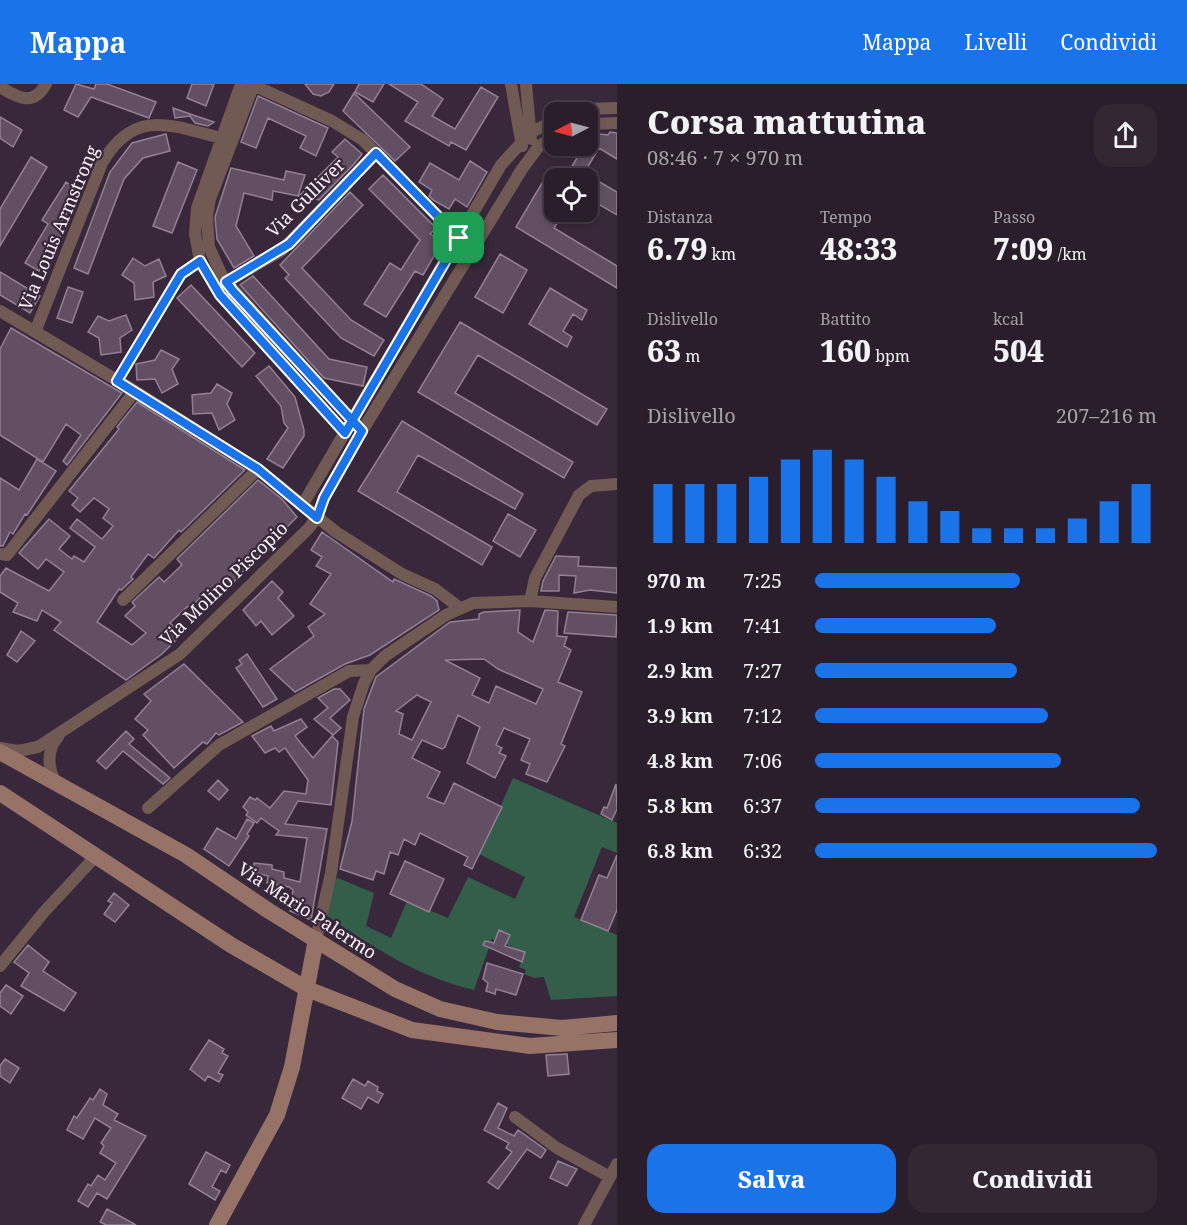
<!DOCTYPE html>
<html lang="it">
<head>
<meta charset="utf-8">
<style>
	:root { --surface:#2b1e2c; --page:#332734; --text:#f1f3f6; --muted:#a6a2a9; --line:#473c48; --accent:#1a73e8 }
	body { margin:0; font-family:"Noto Serif",serif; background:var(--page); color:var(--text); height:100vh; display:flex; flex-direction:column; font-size:22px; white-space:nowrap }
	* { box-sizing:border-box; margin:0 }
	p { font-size:20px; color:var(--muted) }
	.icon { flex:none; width:33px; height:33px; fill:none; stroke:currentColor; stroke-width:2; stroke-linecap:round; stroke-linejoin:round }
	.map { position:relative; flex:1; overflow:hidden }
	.sheet { display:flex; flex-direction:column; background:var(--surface); width:570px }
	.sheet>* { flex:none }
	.needle { width:39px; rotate:264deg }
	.controls { position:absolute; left:544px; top:18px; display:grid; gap:12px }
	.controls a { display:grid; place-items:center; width:54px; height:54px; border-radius:12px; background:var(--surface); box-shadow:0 3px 9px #0003,0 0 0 2px var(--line); font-size:30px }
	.pin { position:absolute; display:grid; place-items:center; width:51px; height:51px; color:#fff; margin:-26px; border-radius:12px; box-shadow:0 3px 9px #0006 }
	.round { display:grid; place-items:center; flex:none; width:63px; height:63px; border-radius:18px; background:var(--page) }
	.summary { display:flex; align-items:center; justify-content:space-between; height:102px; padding:0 30px }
	h1 { font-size:33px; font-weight:800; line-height:45px }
	.stats { display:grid; grid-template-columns:repeat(3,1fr); gap:9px; height:102px; padding:6px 30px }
	.stats div { display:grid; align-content:center }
	.stats b { font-size:30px; font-weight:800 }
	.stats small { font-size:16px; font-weight:400 }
	.stats p { font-size:16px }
	.chart { height:168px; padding:12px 30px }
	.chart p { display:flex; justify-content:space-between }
	.chart svg { width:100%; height:108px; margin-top:6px; stroke:var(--accent); stroke-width:6 }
	.primary-button { display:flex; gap:12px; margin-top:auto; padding:12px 30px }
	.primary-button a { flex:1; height:69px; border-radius:18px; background:var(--accent); color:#fff; font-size:24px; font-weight:800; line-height:69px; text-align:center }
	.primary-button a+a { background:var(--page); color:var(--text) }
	ul { padding:0 30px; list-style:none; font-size:20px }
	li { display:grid; grid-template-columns:96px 72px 1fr; align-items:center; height:45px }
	li i { height:15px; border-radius:8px; background:var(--accent) }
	header { display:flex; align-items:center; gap:36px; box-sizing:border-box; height:84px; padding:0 30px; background:var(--accent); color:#fff }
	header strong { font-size:28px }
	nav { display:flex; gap:33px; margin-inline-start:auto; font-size:21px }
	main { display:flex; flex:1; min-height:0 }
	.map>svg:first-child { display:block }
</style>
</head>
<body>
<header>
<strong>Mappa</strong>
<nav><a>Mappa</a><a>Livelli</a><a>Condividi</a></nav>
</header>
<main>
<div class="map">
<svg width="617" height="1141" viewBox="0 0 617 1141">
	<rect width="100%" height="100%" fill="#39283b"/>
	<path fill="#325e4a" d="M513,694L617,739V769L602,763L574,833L617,851V912L551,916L544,893L534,894L524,890L526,886L519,883L525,868L492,855L474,906C418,893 373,863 326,831L335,795L338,794L374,809L366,842L391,854L407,817L448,834L468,793L515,815L525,793L479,770Z"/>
	<path fill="#624f64" stroke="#947f95" stroke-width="1.5" fill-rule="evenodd" d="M76,0L94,5L96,0H107L156,18L149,34L91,13L78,33L64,26Z
		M192,0H214L206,22L187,14Z
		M305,0H334L329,8L321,12L313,10Z
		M359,0H384L373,18L355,8Z
		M389,0H421L443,15L432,32L455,45L481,3L498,13L466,66L451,58L449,62L405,37L418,18Z
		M354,9L410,63L395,77L343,27Z
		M258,12L328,44L316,72L300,64L306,52L268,34L256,64L241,58Z
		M173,24L193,31L214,38L208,42L195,39L190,32L175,34Z
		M0,33L22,46L13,63L0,54Z
		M610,48L617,49V75L599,64L584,89L617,108V131L588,114V94H565L584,62H588L591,49L608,51Z
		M166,50L170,67L143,74L124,95L88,190L74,184L110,88L132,59Z
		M345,55L362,70L354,80L319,116L299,112L338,73L332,68Z
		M31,73L47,83L0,162V125Z
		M470,77L487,88L467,123L455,115L449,125L433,116L429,112L432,106L419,98L430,79L459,96Z
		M178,78L197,86L172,149L153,142Z
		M231,84L284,96L286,87L305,91L298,112L273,107L272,116L244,109L236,142L254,172L234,184L217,155L215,133Z
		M383,91L436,144L430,150L442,158L423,191L415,187L386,233L364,220L390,179L401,186L420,156L369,105Z
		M545,94L555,99V128H564L554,144L617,182V204L516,143Z
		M66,98L80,108L58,144L63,148L39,187L25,179L48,140L42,136Z
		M350,108L363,121L302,184L351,236L384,256L374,272L341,254L285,194L289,191L280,181Z
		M500,170L527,186L503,229L475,213Z
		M133,174L145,182L159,175L166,192L153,198L154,213L135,216L134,199L122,191Z
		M0,188L40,212L30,229L0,211Z
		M253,192L329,275L367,283L363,302L324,294L240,201Z
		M191,201L255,269L242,283L177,214Z
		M68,203L83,208L72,239L57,234Z
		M550,204L587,226L582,236L573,230L563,247L572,253L567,263L529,240Z
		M126,231L132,246L120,254L121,268L101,271L99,254L88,248L98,232L109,237Z
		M460,238L607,325L597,341L478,271L455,309L573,378L564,394L418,308Z
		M11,244L122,309L67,381L63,377L81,351L66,340L43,378L0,351V265Z
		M161,266L179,275L172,285L178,300L162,309L155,295L137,296L136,280L155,276Z
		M269,282L295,313L304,346V352L283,384L267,375L288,344L284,339L281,322L256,292Z
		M217,300L232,309L227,320L235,336L219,346L212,329L193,330L192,311L211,309Z
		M137,318L245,386L181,448L179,446L154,474L148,470L131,493L133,495L121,506L119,505L97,538L132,561L146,549L125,532L135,522L132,518L159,493L164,498L182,481L177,475L258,396L282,415L297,433L272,458L274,461L244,487L216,517L207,507L190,524L188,522L170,539L182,550L162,570L126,596L54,546L61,538L42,526L37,537L13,528L18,519L0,508V492L6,484L49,507L64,488L46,475L38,485L19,469L49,435L70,452L59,465L72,475L74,472L84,478L95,463L70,444L77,435L102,455L113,442L103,434L109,425L94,414L80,428L72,421L78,414L69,407L119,345L117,343Z
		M402,337L523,410L515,425L418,371L397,408L492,463L482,481L358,407Z
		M37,375L56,387L27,431L25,430L13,450L10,448L3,462H0V394L19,406Z
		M508,430L536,446L520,473L493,457Z
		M322,448L393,498L394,495L431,512L437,517L439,526L370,571L345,580L295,608L270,585L314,552L308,543L325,530L310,520L331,490L316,482L322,473L311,466Z
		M556,472L579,473L578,482L617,484V509L590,506L574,509L576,492L559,491V507H541L543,497Z
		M272,497L283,508L278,514L294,532L272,551L261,537L256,542L243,526Z
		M520,526L518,548L533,558L545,526L558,527L557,552L567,553L564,562L571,566L558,598L582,608L561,660L565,662L547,698L526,690L530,680L521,676L530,655L504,644L496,661L502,664L499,669L506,672L495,694L467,679L480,643L458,631L445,663L442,665L422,656L412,674L440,688L427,713L444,720L454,699L502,723L472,785L464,781L468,773L420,749L415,761L404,755L398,771L390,768L384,790L376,787L373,796L340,785L352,737L364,625L376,593L450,538L479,535V530L484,528ZM484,575L498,585L543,605L536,620L496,602L489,619L472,611L480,594L445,576ZM417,611L431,618L412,656L399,650L403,630L396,627Z
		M568,528L617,531L616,553L564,549Z
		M21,547L35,557L17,578L7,571Z
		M247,570L277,615L263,623L236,584L242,580L239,576Z
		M184,580L243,638L219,651L216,649L207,660L203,658L174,684L143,651L148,646L135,635L151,617L144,610Z
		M334,605H340L350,616L330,634L341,644L333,651L314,635L328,624L318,614Z
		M301,635L307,643L295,652L313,674L332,652L338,658L331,721L298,717L285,740L327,745L311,836L290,827L293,806L289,803L267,799L268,792L253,788L254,779L272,781V785L284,788V794L300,798L307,754L276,751L279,747L261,734L257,739L246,731L248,728L243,723L250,713L255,716L257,714L270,724L284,707L306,710L308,696L285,664L279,668L275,664L265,669L252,652L271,642L274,647Z
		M126,647L134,655L129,660L170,694L163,700L123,667L106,685L97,677Z
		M218,696L228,706L219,716L208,707Z
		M616,700L617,725L612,736L601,730L604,723L607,724Z
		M247,735L254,739L247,750L249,752L229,782L204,765L217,744L236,755Z
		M617,771V826L608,847L581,836L599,791L607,794Z
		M405,777L444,795L429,828L390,810Z
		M114,809L129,821L115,838L104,830L112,819L108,817Z
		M499,846L510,851L505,862L525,868L522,878L483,861L485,857L494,859Z
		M28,861L49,878L43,887L76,909L64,927L21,902L29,889L14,878Z
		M487,879L523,890L516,911L496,905L495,910L486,907L488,899L483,895Z
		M6,901L23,912L11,930L0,922V909Z
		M209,956L224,965L222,969L228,972L218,989L223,991L219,998L208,992L205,997L190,985Z
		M567,970L569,990L548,992L546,971Z
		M5,975L19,984L10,999L0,992V982Z
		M353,995L365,1002L368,997L378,1003L377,1007L383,1010L378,1019L368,1013L361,1025L342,1014Z
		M100,1005L107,1010L103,1021L118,1030L114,1036L146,1052L107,1115L97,1109L88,1123L78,1117L88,1100L91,1102L98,1091L105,1096L116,1079L100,1069L104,1062L101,1059L111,1044L95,1034L83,1055L67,1046L74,1032L77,1034L90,1014L93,1016Z
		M498,1019L507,1024L498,1044L514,1052L518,1046L546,1066L541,1074L527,1065L498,1105L488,1098L512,1068L506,1064L509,1059L484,1046Z
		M206,1068L230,1081L226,1089L221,1086L212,1103L220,1107L215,1116L189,1100Z
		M558,1077L577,1085L567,1102L550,1094Z
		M107,1125L136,1141H106L100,1138Z"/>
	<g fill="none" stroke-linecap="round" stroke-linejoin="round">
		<path stroke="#715a53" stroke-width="12" d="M241,0L197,124L195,150L200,177L220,211L345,349
			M254,0L210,115L207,132L209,163L223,194L357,342
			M511,0L522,62
			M526,0L531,55
			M253,1L332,37L363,56L459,154
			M0,3C19,14 33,23 46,0
			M575,28L585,25L617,24
			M588,40L617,39
			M226,198L281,167L376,69
			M0,227L135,307L258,385L336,448L402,490L435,505L460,524
			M35,248L102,79C134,24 170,41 221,54
			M117,297L181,190L200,177
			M303,420L501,81L531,48L555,37
			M0,470L7,471L135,307
			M123,516L258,385
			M530,517L535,494L579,411L591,402L617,400
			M0,664L18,667L38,663L180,570L309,444L317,433L324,414L362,347L522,85L539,62L555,52
			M56,699C48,685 46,666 58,653
			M148,724L219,661L349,587L371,586
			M316,855L331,789L353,633L364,599L371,586L385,572L446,531L473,519L530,517L617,523
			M0,882L44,828L96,772
			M515,1033L557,1064L610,1093
			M584,1141L617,1080"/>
		<path stroke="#967267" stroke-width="16" d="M0,668L186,771L269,827L395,905L440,925L497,938L562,944L617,939
			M0,709L231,861L307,905L412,946L530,962L617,956
			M217,1141L277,1031L292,983L316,855"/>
	</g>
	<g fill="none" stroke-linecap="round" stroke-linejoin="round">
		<defs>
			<path id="route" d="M459,154C421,219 383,284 345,349L220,211L200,177L181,190L117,297L258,385L317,434L324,414L362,347C319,300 276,254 233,207L226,198L289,160L376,69L459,154"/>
		</defs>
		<use href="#route" stroke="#fff" stroke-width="12"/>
		<use href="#route" stroke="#1a73e8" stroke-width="8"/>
	</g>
	<g text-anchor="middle" stroke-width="4.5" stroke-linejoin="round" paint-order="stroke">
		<g font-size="18" fill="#fcf1fd" stroke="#39283b">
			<text transform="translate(306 114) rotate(-45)" y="6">Via Gulliver</text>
			<text transform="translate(59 144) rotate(-67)" y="6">Via Louis Armstrong</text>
			<text transform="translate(224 500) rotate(-44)" y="6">Via Molino Piscopio</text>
			<text transform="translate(307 827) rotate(33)" y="6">Via Mario Palermo</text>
		</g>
	</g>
</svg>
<div class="controls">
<a><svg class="needle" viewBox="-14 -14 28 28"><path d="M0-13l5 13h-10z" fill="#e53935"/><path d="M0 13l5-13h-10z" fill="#a6a2a9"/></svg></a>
<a><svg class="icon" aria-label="locate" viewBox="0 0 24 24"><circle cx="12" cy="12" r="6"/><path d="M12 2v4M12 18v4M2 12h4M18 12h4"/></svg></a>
</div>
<div class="pin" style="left:459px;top:154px;background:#1e9e55"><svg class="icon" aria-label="arrive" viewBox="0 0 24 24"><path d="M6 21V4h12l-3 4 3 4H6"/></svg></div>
</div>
<section class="sheet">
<div class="summary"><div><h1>Corsa mattutina</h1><p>08:46 · 7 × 970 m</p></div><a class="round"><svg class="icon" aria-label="share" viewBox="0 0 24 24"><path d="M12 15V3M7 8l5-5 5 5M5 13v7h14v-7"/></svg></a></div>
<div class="stats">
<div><p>Distanza</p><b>6.79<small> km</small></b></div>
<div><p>Tempo</p><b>48:33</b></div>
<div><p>Passo</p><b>7:09<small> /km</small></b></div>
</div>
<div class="stats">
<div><p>Dislivello</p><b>63<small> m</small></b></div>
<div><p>Battito</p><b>160<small> bpm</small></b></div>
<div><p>kcal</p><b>504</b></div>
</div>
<div class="chart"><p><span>Dislivello</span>207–216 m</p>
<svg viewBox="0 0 160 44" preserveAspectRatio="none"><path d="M5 44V20M15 44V20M25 44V20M35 44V17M45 44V10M55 44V6M65 44V10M75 44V17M85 44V27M95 44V31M105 44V38M115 44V38M125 44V38M135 44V34M145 44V27M155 44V20"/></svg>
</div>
<ul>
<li><b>970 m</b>7:25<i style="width:60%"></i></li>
<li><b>1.9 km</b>7:41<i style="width:53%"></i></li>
<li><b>2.9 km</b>7:27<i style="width:59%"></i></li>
<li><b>3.9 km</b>7:12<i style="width:68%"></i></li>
<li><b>4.8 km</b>7:06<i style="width:72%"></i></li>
<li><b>5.8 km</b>6:37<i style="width:95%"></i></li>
<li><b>6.8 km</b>6:32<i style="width:100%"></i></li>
</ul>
<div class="primary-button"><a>Salva</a><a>Condividi</a></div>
</section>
</main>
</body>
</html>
